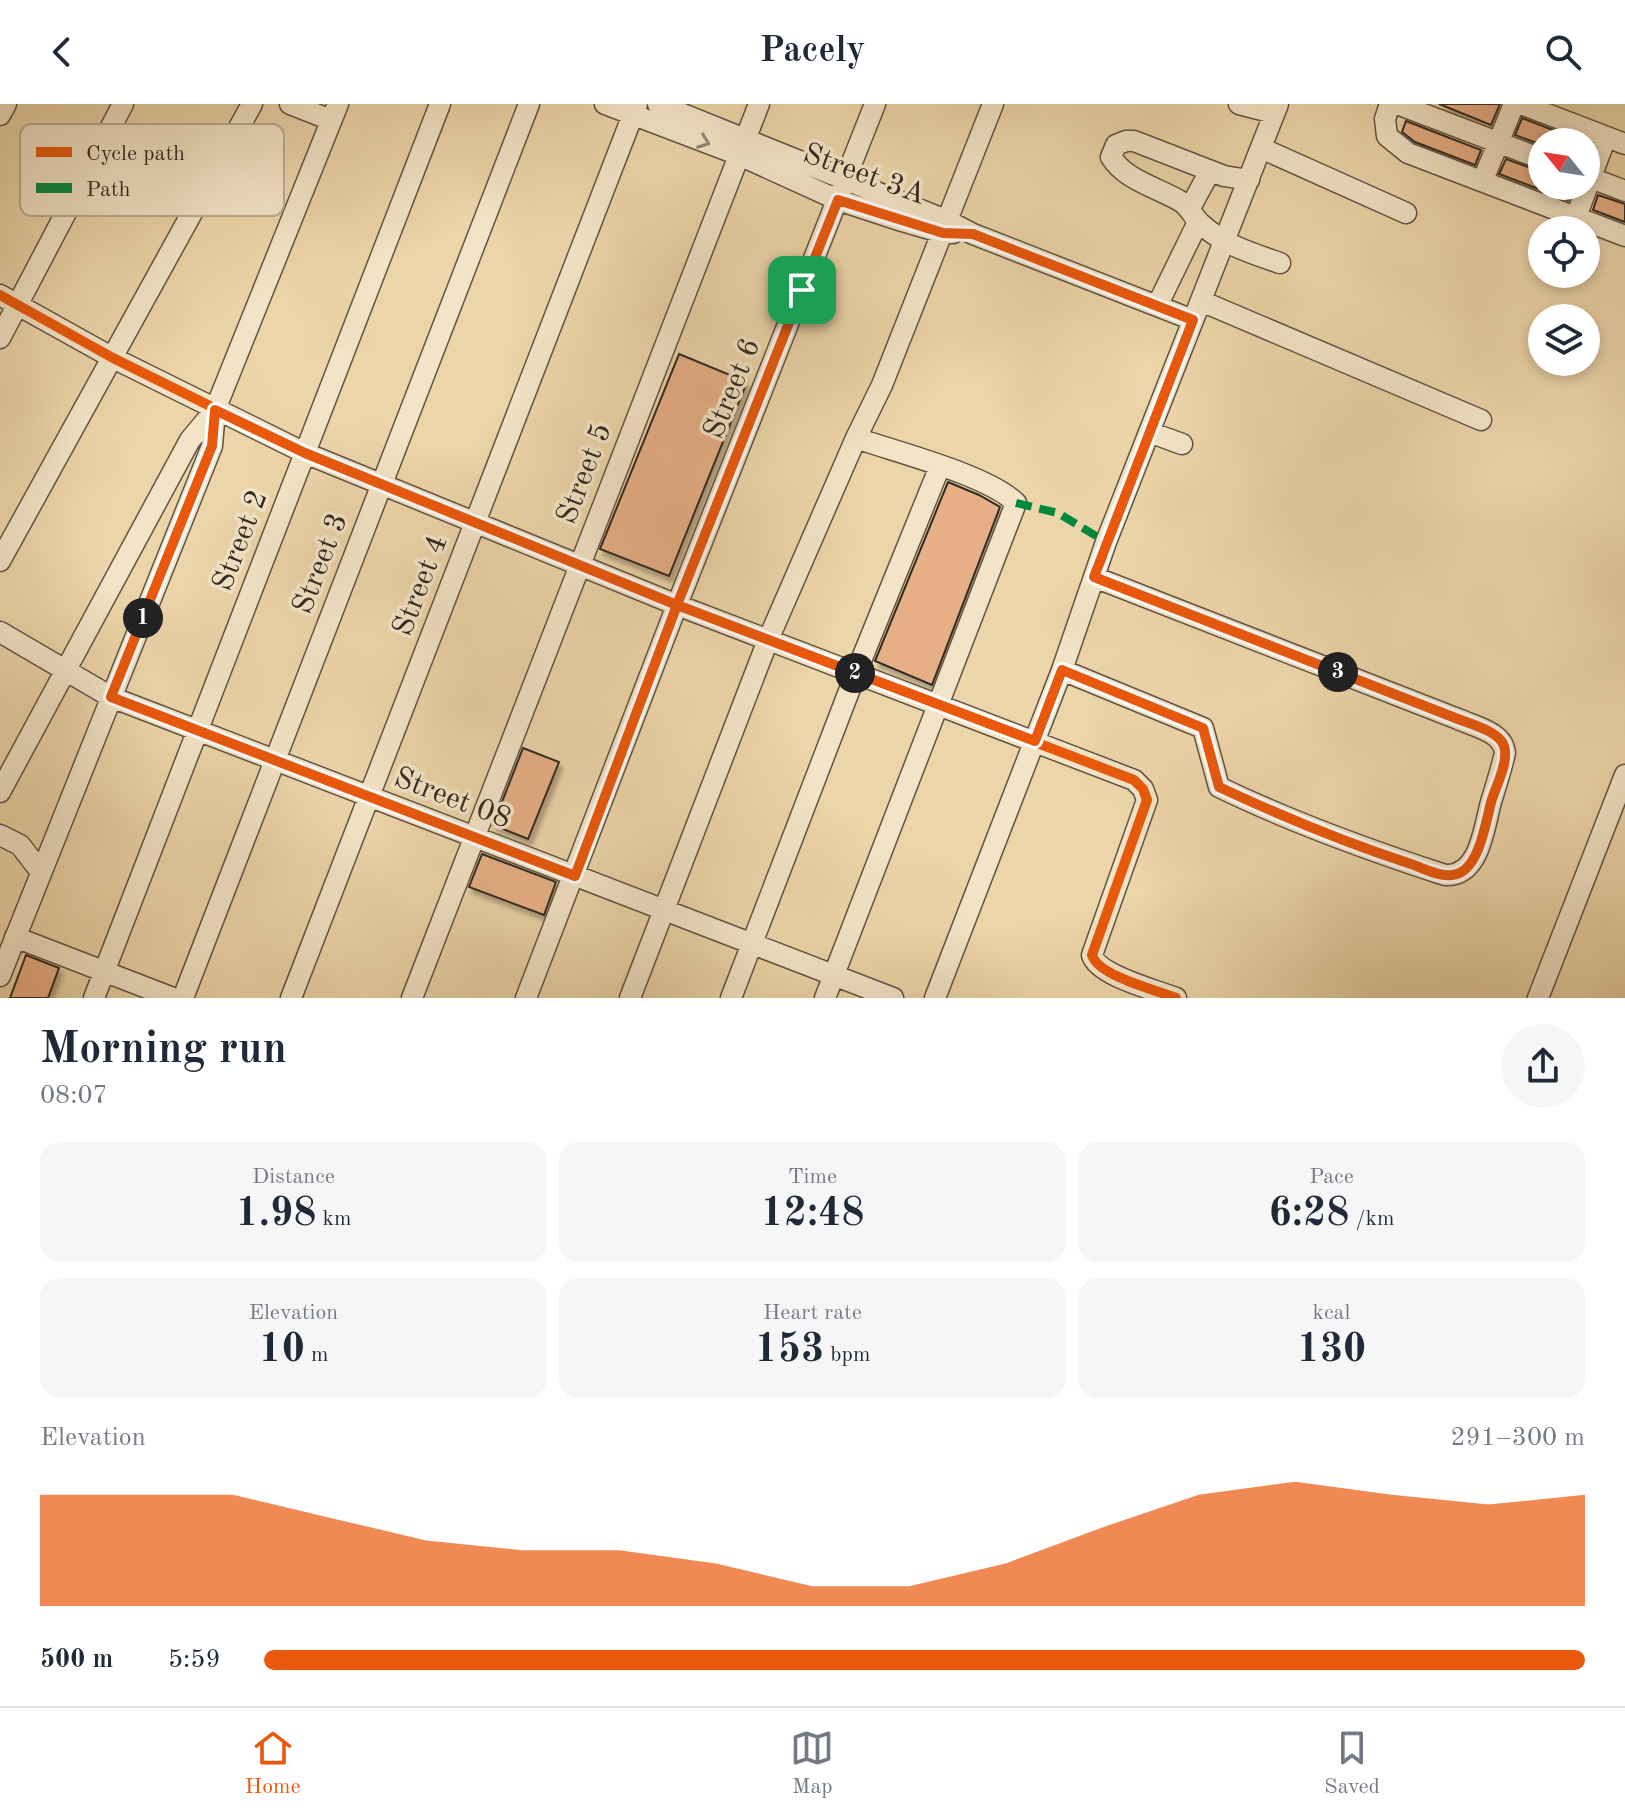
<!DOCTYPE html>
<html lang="en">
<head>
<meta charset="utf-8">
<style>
	:root { --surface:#fff; --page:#f6f6f7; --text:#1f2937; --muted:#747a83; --line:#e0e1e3; --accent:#ea580c }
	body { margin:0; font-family:"Old Standard TT",serif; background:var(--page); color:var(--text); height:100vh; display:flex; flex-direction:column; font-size:30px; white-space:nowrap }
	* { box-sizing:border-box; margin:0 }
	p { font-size:26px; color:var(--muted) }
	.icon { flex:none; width:44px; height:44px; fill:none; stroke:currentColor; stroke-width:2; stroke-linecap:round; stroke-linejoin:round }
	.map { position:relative; height:894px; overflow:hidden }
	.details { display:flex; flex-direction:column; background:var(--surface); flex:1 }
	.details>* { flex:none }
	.needle { width:52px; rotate:300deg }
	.controls { position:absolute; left:1528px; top:24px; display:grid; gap:16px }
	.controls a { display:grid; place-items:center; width:72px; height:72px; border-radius:50%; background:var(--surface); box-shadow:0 4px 12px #0003; font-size:40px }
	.pin { position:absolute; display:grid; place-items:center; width:68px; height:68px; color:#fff; margin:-34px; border-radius:16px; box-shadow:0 4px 12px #0006 }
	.km { position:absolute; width:40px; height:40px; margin:-20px; border-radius:50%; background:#222; color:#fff; font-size:22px; line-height:40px; text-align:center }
	.round { display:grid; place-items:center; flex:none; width:84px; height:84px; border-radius:42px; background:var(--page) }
	.summary { display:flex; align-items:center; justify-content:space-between; height:136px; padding:0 40px }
	h1 { font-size:44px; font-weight:700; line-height:60px }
	.metrics { display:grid; grid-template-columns:repeat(3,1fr); gap:12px; height:136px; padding:8px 40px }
	.metrics div { display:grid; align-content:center; border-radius:20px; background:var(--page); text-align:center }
	.metrics b { font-size:40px; font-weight:700 }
	.metrics small { font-size:22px; font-weight:400 }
	.metrics p { font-size:22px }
	.chart { height:224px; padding:16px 40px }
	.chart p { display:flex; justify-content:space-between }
	.chart svg { width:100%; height:144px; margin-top:8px; fill:var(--accent); opacity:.7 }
	ul { padding:0 40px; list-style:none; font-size:26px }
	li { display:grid; grid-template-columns:128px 96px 1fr; align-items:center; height:60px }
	li i { height:20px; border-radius:10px; background:var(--accent) }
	header { display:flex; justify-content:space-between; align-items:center; height:104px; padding:0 40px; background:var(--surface); font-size:36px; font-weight:700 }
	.menu { display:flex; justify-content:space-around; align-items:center; height:112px; border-top:2px solid var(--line); background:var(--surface); font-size:22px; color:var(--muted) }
	.menu a { display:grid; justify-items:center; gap:4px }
	.menu .current { color:var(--accent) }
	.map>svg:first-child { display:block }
</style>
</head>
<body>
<header><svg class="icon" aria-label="back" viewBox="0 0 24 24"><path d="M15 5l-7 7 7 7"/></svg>Pacely<svg class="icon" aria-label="search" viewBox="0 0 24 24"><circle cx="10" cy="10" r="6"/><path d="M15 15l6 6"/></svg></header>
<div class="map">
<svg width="1625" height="894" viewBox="0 0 1625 894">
	<defs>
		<filter id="shadow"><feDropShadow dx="3.5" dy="6" stdDeviation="2" flood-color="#0004"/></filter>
	</defs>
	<rect width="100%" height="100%" fill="#ecd5a9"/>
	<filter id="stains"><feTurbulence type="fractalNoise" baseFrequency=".0025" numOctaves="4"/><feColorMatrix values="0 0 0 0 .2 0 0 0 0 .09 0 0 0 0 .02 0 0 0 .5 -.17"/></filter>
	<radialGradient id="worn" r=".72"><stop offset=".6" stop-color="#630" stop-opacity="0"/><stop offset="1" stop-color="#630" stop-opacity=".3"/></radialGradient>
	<path fill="#e7af85" stroke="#332921" stroke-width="2" filter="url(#shadow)" d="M1439,0H1500L1491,21Z
		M1522,14L1584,38H1542V41L1515,31Z
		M1406,17L1481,46L1475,61L1415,38L1402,28Z
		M1506,55L1542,68V82H1574L1568,96L1499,70Z
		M1598,91L1625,100V118L1593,106Z
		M679,250L747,278L669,472L600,445Z
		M948,378L979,391L1000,403L932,581L875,557Z
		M523,644L559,658L528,735L493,721Z
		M482,750L556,778L544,811L469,783Z
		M26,851L59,864L48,894H10Z"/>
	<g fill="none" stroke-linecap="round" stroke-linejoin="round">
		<defs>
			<path id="minor" d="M290,0L331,16
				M605,0L739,51L838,96L902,117L943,129H953
				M658,0L948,117L973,130L1193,216
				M1239,0L1274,9
				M1390,0L1385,15L1387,32L1408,49L1625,132
				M1397,0L1542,55
				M1521,0L1625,40
				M0,11L6,0
				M1261,44L1406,109
				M1586,72L1625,87
				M1249,76L1224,72L1134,37H1126L1116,41L1111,53C1125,76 1158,84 1180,97C1190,103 1193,113 1201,120C1224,141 1251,149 1280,159
				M1483,76L1514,0
				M1190,104L1210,67
				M1576,113L1606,33
				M0,191L113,254L305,349L677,501L1134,676L1143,685L1147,696L1092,851C1098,872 1156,886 1176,894
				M1201,197L1481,316
				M1157,202L1198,118
				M0,234L123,0
				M1149,328L1182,340
				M0,457L252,0
				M0,528L111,593L893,894
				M1062,566L1203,624L1219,683C1291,718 1368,746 1445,771C1480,773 1484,723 1491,698C1496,682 1501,666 1505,649C1503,628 1476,623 1458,615L1094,473
				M0,688L190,336L215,306
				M0,731L20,741L41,768
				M15,833L173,894
				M0,872L212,342L215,306L338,0
				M94,894L440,0
				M183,894L529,0
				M291,894L637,0
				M412,894L759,0
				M526,894L677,501L875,0
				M630,894L768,536L856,334L882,281L993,0
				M731,894L856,569L940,362
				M825,894L1016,399C988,371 896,348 856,334
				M935,894L1062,566L1106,438L1278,0
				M1538,894L1625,671"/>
		</defs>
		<use href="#minor" stroke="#615443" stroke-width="23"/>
		<use href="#minor" stroke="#f3e4c7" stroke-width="20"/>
		<path stroke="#00873e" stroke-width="8" stroke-dasharray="16 8" stroke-linecap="butt" d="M1016,399L1058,409L1106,438"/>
		<defs>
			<path id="cycleway" d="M0,191L113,254L305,349L677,501L1134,676L1143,685L1147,696L1092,851C1098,872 1156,886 1176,894
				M1062,566L1203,624L1219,683C1291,718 1368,746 1445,771C1480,773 1484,723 1491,698C1496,682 1501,666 1505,649C1503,628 1476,623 1458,615L1094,473"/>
		</defs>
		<use href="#cycleway" stroke="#f3e4c7" stroke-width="15"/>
		<use href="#cycleway" stroke="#e8590c" stroke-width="10"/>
	</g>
	<defs><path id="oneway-chevron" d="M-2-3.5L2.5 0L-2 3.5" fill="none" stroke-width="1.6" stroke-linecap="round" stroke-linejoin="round" transform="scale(2)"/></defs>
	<use stroke="#938674" href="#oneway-chevron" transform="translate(704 38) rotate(21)"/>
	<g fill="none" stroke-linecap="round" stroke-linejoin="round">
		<defs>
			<path id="route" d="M802,186L677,501L305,349L215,306L212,342L111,593L575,772L677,501L1035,637L1062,566L1203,624L1219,683C1281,712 1346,739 1411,760C1423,764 1439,773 1452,771C1480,769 1486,715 1492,695C1497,680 1509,657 1504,642C1500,628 1471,620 1458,615L1094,473L1193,216L973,130L943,129L838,96L802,186"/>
		</defs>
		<use href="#route" stroke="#fff" stroke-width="16"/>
		<use href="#route" stroke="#ea580c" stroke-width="10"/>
	</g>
	<g text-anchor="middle" stroke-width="7" stroke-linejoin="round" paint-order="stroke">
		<g font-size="30" fill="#332921" stroke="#f3e4c7">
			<text transform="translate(865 69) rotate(20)" y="10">Street 3A</text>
			<text transform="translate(731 284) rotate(-68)" y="10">Street 6</text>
			<text transform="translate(583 369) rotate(-69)" y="10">Street 5</text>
			<text transform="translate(239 436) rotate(-69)" y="10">Street 2</text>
			<text transform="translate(319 459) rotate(-69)" y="10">Street 3</text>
			<text transform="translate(419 481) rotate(-69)" y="10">Street 4</text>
			<text transform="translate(453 693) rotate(21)" y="10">Street 08</text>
		</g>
	</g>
	<rect x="20" y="20" width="264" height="92" rx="12" fill="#f3e4c7" stroke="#b9ac95" stroke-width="2"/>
	<rect x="36" y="43" width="36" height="10" fill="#e8590c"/>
	<rect x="36" y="79" width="36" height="10" fill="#00873e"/>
	<g font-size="22" fill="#332921">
		<text x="86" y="56">Cycle path</text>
		<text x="86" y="92">Path</text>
	</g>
	<rect width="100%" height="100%" filter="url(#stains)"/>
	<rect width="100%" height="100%" fill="url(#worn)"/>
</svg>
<div class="controls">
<a><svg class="needle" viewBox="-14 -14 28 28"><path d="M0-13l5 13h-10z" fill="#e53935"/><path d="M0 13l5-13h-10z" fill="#747a83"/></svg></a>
<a><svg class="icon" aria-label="locate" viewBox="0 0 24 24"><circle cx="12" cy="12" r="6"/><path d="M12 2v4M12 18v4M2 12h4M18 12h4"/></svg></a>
<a><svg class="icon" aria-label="layers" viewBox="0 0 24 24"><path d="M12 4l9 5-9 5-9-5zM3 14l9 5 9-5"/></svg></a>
</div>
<div class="pin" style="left:802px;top:186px;background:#1e9e55"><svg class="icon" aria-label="arrive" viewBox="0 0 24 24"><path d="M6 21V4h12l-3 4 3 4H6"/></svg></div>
<b class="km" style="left:143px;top:514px">1</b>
<b class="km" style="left:855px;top:569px">2</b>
<b class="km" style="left:1338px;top:568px">3</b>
</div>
<section class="details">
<div class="summary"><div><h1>Morning run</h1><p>08:07</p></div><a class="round"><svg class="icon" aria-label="share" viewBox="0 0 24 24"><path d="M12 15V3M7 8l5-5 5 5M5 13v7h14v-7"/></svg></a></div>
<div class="metrics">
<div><p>Distance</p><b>1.98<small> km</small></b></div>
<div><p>Time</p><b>12:48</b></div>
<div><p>Pace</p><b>6:28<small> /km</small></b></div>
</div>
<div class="metrics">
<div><p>Elevation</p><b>10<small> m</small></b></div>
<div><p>Heart rate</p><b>153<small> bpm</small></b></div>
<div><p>kcal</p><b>130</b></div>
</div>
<div class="chart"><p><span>Elevation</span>291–300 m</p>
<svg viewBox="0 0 160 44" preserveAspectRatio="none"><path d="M0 44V10L10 10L20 10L30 17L40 24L50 27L60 27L70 31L80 38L90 38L100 31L110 20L120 10L130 6L140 10L150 13L160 10V44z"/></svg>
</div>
<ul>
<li><b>500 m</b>5:59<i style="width:100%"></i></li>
</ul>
</section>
<nav class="menu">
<a class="current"><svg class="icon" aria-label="home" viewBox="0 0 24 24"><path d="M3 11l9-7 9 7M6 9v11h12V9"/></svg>Home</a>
<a><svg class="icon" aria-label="map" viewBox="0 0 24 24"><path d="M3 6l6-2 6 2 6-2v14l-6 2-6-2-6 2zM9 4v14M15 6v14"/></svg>Map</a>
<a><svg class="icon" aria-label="saved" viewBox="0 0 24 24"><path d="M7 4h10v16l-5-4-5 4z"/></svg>Saved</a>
</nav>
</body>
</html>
